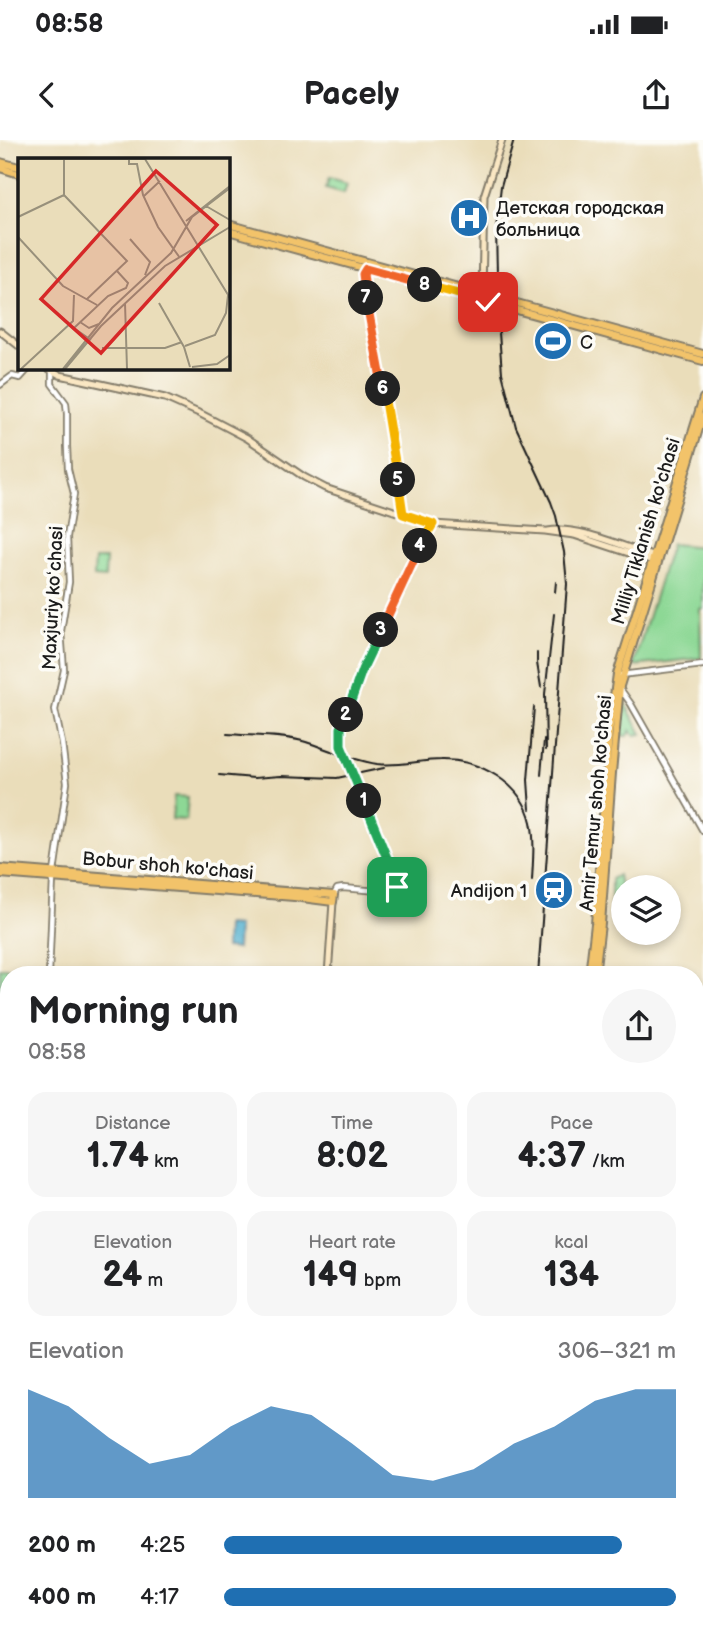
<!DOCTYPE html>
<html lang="en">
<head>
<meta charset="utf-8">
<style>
	:root { --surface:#fff; --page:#f6f6f6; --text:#202124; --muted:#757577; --accent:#1f6fb2 }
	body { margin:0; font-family:"Balsamiq Sans",sans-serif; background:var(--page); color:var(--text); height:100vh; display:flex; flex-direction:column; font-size:26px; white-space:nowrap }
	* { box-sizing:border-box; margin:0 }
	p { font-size:23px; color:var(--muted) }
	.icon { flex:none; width:38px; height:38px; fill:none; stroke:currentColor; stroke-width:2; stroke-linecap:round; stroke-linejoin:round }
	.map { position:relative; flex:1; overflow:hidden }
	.drawer { position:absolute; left:0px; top:826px; width:704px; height:674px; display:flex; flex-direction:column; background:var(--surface); border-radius:28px 28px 0 0; box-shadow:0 4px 10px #0003 }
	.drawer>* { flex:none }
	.tools { position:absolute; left:611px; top:735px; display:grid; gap:14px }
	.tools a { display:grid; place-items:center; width:70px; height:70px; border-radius:50%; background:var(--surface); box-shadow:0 4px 10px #0003; font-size:35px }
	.pin { position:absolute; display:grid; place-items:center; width:60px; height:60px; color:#fff; margin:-30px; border-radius:14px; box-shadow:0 4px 10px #0006 }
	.km { position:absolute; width:35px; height:35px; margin:-18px; border-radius:50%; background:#222; color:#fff; font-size:19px; line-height:35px; text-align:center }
	.round { display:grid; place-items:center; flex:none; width:74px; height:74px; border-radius:37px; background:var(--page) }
	.headline { display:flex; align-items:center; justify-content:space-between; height:119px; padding:0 28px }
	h1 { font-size:38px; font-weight:600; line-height:52px }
	.metrics { display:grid; grid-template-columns:repeat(3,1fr); gap:10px; height:119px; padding:7px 28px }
	.metrics div { display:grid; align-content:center; border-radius:18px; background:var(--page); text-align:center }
	.metrics b { font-size:35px; font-weight:600 }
	.metrics small { font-size:19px; font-weight:400 }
	.metrics p { font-size:19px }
	.chart { height:196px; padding:14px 28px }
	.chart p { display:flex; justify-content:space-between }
	.chart svg { width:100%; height:126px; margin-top:7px; fill:var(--accent); opacity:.7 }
	ul { padding:0 28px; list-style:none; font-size:23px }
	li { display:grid; grid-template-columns:112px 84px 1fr; align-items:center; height:52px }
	li i { height:18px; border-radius:9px; background:var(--accent) }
	.status { display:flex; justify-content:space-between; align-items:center; height:49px; padding:0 35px; background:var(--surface); direction:ltr }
	.status svg { height:19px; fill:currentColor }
	header { display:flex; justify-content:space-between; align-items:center; height:91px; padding:0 28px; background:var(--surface); font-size:32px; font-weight:600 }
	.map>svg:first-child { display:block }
</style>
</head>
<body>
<div class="status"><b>08:58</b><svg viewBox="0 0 49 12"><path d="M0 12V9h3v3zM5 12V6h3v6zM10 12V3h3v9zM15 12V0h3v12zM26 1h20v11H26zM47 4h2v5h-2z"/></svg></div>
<header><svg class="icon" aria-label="back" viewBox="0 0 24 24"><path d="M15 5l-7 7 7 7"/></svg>Pacely<svg class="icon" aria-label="share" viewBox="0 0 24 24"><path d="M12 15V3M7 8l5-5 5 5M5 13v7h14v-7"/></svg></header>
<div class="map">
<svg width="703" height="1499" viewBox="0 0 703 1499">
	<rect width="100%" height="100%" fill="#fdfcf7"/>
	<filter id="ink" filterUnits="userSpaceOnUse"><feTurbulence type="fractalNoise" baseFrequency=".0143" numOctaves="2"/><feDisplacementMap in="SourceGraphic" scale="14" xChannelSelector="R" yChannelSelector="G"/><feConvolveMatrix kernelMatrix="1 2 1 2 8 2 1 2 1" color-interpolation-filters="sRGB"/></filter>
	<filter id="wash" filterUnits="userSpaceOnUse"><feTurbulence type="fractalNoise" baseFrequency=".00686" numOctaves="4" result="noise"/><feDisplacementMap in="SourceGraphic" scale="28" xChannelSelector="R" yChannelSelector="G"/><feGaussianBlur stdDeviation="1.57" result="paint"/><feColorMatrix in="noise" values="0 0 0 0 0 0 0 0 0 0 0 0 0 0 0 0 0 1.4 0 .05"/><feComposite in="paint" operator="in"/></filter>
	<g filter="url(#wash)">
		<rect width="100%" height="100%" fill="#eaddba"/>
		<path fill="#8dd895" stroke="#547a58" stroke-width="2" d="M329,38L347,43L344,53L326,48Z
			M671,404L703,407V468L700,469L701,518L633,526Z
			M95,419H106L105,438L94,437Z
			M624,562L642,594L635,595L631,592L630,589V593L627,596H621Z
			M174,656L188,657L186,680L172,679Z
			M618,735L623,764L611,768V739Z
			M0,828H9L2,875L7,898L9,899V936L1,932L4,926L0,923Z
			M9,1304V1411L0,1410V1310Z"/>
		<path fill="#4eadcd" stroke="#356474" stroke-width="2" d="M226,785L238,786L237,809L225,808Z"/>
	</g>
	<g filter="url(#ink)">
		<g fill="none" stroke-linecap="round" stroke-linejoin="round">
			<defs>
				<path id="tertiary" d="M366,129L363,134L365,155L394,308L403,374
					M0,245L12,236L20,238L29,228
					M621,535L703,525
					M621,550L631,564L703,691
					M395,742L401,752
					M334,755L337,749L343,748L390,752L395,742L389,723L341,606V588L362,530L397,458L422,400L433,384
					M49,835L53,739L67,643L62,603L55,570L64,530L61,491L69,442L67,397L74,354L68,329L67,306V274L66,263L52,244V230
					M695,946L703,940
					M695,1137L703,1130
					M695,1239L703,1232
					M57,1491L58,1499
					M429,1491L431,1499
					M670,1491L677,1499"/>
				<path id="secondary" d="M482,154L484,56L502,0
					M0,191L19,206
					M48,228L60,235L165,258L201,274L247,298L304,337L325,348L433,384L545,391L574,395L653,421
					M548,391C578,385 623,407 653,416L656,418
					M328,835L333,762
					M695,1160L703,1170
					M0,1280L9,1281
					M695,1428L703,1421
					M695,1434L703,1426
					M566,1497L569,1494L579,1491
					M331,1499L411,1491"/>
				<path id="primary" d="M0,22L19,27
					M0,28L19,34
					M228,84L703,214
					M228,91L703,221
					M0,728L334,755L333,762L294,757L0,734
					M589,835L595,784L609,593L617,534L703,258
					M595,835L601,784L612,633L620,546L703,276
					M559,1491L560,1499
					M565,1491L566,1499"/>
			</defs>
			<use href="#tertiary" stroke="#837c6b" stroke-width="8"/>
			<use href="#secondary" stroke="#837c6b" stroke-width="9"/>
			<use href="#primary" stroke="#837c6b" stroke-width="10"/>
			<use href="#tertiary" stroke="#fff" stroke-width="4.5"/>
			<use href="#secondary" stroke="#fae7c3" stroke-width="5"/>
			<use href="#primary" stroke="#f2c36a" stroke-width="6"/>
			<path stroke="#1c1c1c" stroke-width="2" d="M514,0L501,46L496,89L498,179L502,233L516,287L551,362L556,376L564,412L567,444L538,835
				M555,452L556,442
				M537,513V523L541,547
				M227,594C250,596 284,595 306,602C330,610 352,620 377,624C399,627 420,620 441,620C479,619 522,643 531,682C535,700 533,721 532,740
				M546,610L545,554L554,474
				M219,635L254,638L281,636L337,638L384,628
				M541,635L544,600
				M530,669L528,640L534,567
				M542,1491L543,1499
				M527,1499L530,1491"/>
		</g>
	</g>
	<g fill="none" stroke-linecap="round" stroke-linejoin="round" filter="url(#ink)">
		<defs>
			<path id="split-1" d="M364,661L389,723L397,747"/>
			<path id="split-2" d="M346,575L341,588V606L364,661"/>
			<path id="split-3" d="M346,575L362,530L381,490"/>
			<path id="split-4" d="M381,490L420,406"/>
			<path id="split-5" d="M398,340L403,374L433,384L420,406"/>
			<path id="split-6" d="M383,249L398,340"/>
			<path id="split-7" d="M366,158L383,249"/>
			<path id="split-8" d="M366,158L363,134L366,129L425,145"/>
			<path id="split-9" d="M425,145L488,162"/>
		</defs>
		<use href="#split-1" stroke="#fff" stroke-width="14"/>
		<use href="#split-2" stroke="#fff" stroke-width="14"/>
		<use href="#split-3" stroke="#fff" stroke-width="14"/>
		<use href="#split-4" stroke="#fff" stroke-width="14"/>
		<use href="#split-5" stroke="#fff" stroke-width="14"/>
		<use href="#split-6" stroke="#fff" stroke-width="14"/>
		<use href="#split-7" stroke="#fff" stroke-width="14"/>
		<use href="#split-8" stroke="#fff" stroke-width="14"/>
		<use href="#split-9" stroke="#fff" stroke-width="14"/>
		<use href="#split-1" stroke="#22a559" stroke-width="9"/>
		<use href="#split-2" stroke="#22a559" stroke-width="9"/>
		<use href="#split-3" stroke="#22a559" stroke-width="9"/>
		<use href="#split-4" stroke="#f0652b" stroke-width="9"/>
		<use href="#split-5" stroke="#f5b400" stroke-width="9"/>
		<use href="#split-6" stroke="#f5b400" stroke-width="9"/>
		<use href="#split-7" stroke="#f0652b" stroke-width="9"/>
		<use href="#split-8" stroke="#f0652b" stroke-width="9"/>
		<use href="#split-9" stroke="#f5b400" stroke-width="9"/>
	</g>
	<defs>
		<symbol id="hospital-disc" viewBox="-11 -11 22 22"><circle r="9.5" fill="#1f6fb2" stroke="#fdfcf7"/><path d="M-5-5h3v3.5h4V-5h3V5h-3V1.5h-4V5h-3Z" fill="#fff"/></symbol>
		<symbol id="stadium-disc" viewBox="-11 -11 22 22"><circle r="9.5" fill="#1f6fb2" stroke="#fdfcf7"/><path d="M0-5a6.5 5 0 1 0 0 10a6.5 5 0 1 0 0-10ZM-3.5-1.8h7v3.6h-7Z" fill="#fff"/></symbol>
		<symbol id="station-disc" viewBox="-11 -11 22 22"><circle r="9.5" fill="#1f6fb2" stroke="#fdfcf7"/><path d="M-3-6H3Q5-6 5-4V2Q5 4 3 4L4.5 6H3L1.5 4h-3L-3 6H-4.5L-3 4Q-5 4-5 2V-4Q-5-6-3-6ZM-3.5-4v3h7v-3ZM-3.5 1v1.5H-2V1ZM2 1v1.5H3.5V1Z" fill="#fff"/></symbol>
	</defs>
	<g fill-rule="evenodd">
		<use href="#hospital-disc" x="447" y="56" width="44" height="44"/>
		<use href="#stadium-disc" x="531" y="179" width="44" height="44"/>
		<use href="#station-disc" x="532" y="728" width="44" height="44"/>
	</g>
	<g text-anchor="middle" stroke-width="7" stroke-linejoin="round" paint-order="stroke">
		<g font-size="19" fill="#1c1c1c" stroke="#fdfcf7" text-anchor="start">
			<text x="496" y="74">Детская городская<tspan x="496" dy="22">больница</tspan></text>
			<text x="580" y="208">С</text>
			<text x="527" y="757" text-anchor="end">Andijon 1</text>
		</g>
		<g font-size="19" fill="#1c1c1c" stroke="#fdfcf7">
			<text transform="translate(645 391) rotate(-73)" y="7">Milliy Tiklanish ko'chasi</text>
			<text transform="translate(52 458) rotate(-87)" y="7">Maxjuriy koʻchasi</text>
			<text transform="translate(595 663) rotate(-85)" y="7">Amir Temur shoh ko'chasi</text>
			<text transform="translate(168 725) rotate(5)" y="7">Bobur shoh ko'chasi</text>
		</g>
	</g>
	<g transform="translate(18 18)">
		<rect width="212" height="212" fill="#eaddba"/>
		<path fill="none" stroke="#98907b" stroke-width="2" d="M46,0V37L109,103L69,141M111,0V6H119L125,37L140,69L162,100M0,1H127M127,1L212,140M126,38L142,23M188,48L212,62M0,59L46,37M168,63L212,28M0,79L45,128L79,147M112,81L132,104L127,117M107,145L109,211M141,145L166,189L172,209M62,164L71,170L81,166M53,168L73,182M56,170L90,138L108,130L110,125L99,113M167,188L197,177L208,155L210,137M84,190H147L164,184M174,209L199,206L212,197M3,211L55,163L56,137M45,211L94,150L153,95L174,59L212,30M47,211L83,168L147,108L212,69"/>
		<path fill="#d62828" fill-opacity="0.15" stroke="#d62828" stroke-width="3.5" d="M138,13L199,67L83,195L23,141Z"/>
		<rect width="212" height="212" fill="none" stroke="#1c1c1c" stroke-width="3.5"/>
	</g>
</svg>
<div class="tools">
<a><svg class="icon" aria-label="layers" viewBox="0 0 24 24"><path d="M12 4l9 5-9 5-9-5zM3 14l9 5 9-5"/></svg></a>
</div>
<div class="pin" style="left:397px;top:747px;background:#1e9e55"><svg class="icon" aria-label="arrive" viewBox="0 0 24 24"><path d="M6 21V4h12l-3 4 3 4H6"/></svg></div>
<div class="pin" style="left:488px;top:162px;background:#d93025"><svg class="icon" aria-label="check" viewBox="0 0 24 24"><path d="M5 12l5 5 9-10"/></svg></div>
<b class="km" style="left:364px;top:661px">1</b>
<b class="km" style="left:346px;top:575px">2</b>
<b class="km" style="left:381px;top:490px">3</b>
<b class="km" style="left:420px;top:406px">4</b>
<b class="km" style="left:398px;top:340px">5</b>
<b class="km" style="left:383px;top:249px">6</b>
<b class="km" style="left:366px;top:158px">7</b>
<b class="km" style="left:425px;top:145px">8</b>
<section class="drawer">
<div class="headline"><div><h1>Morning run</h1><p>08:58</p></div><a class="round"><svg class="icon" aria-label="share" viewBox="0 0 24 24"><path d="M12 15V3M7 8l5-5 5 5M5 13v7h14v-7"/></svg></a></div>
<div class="metrics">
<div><p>Distance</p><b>1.74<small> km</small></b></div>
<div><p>Time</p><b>8:02</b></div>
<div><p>Pace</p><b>4:37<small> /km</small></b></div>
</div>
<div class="metrics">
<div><p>Elevation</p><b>24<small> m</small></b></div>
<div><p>Heart rate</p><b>149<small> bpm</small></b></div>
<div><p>kcal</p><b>134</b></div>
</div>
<div class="chart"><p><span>Elevation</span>306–321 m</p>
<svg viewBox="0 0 160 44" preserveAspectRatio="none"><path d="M0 44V6L10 12L20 23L30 32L40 29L50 19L60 12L70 15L80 25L90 36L100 38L110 34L120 25L130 19L140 10L150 6L160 6V44z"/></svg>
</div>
<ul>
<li><b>200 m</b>4:25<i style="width:88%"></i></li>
<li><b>400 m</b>4:17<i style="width:100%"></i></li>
</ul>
</section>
</div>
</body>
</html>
